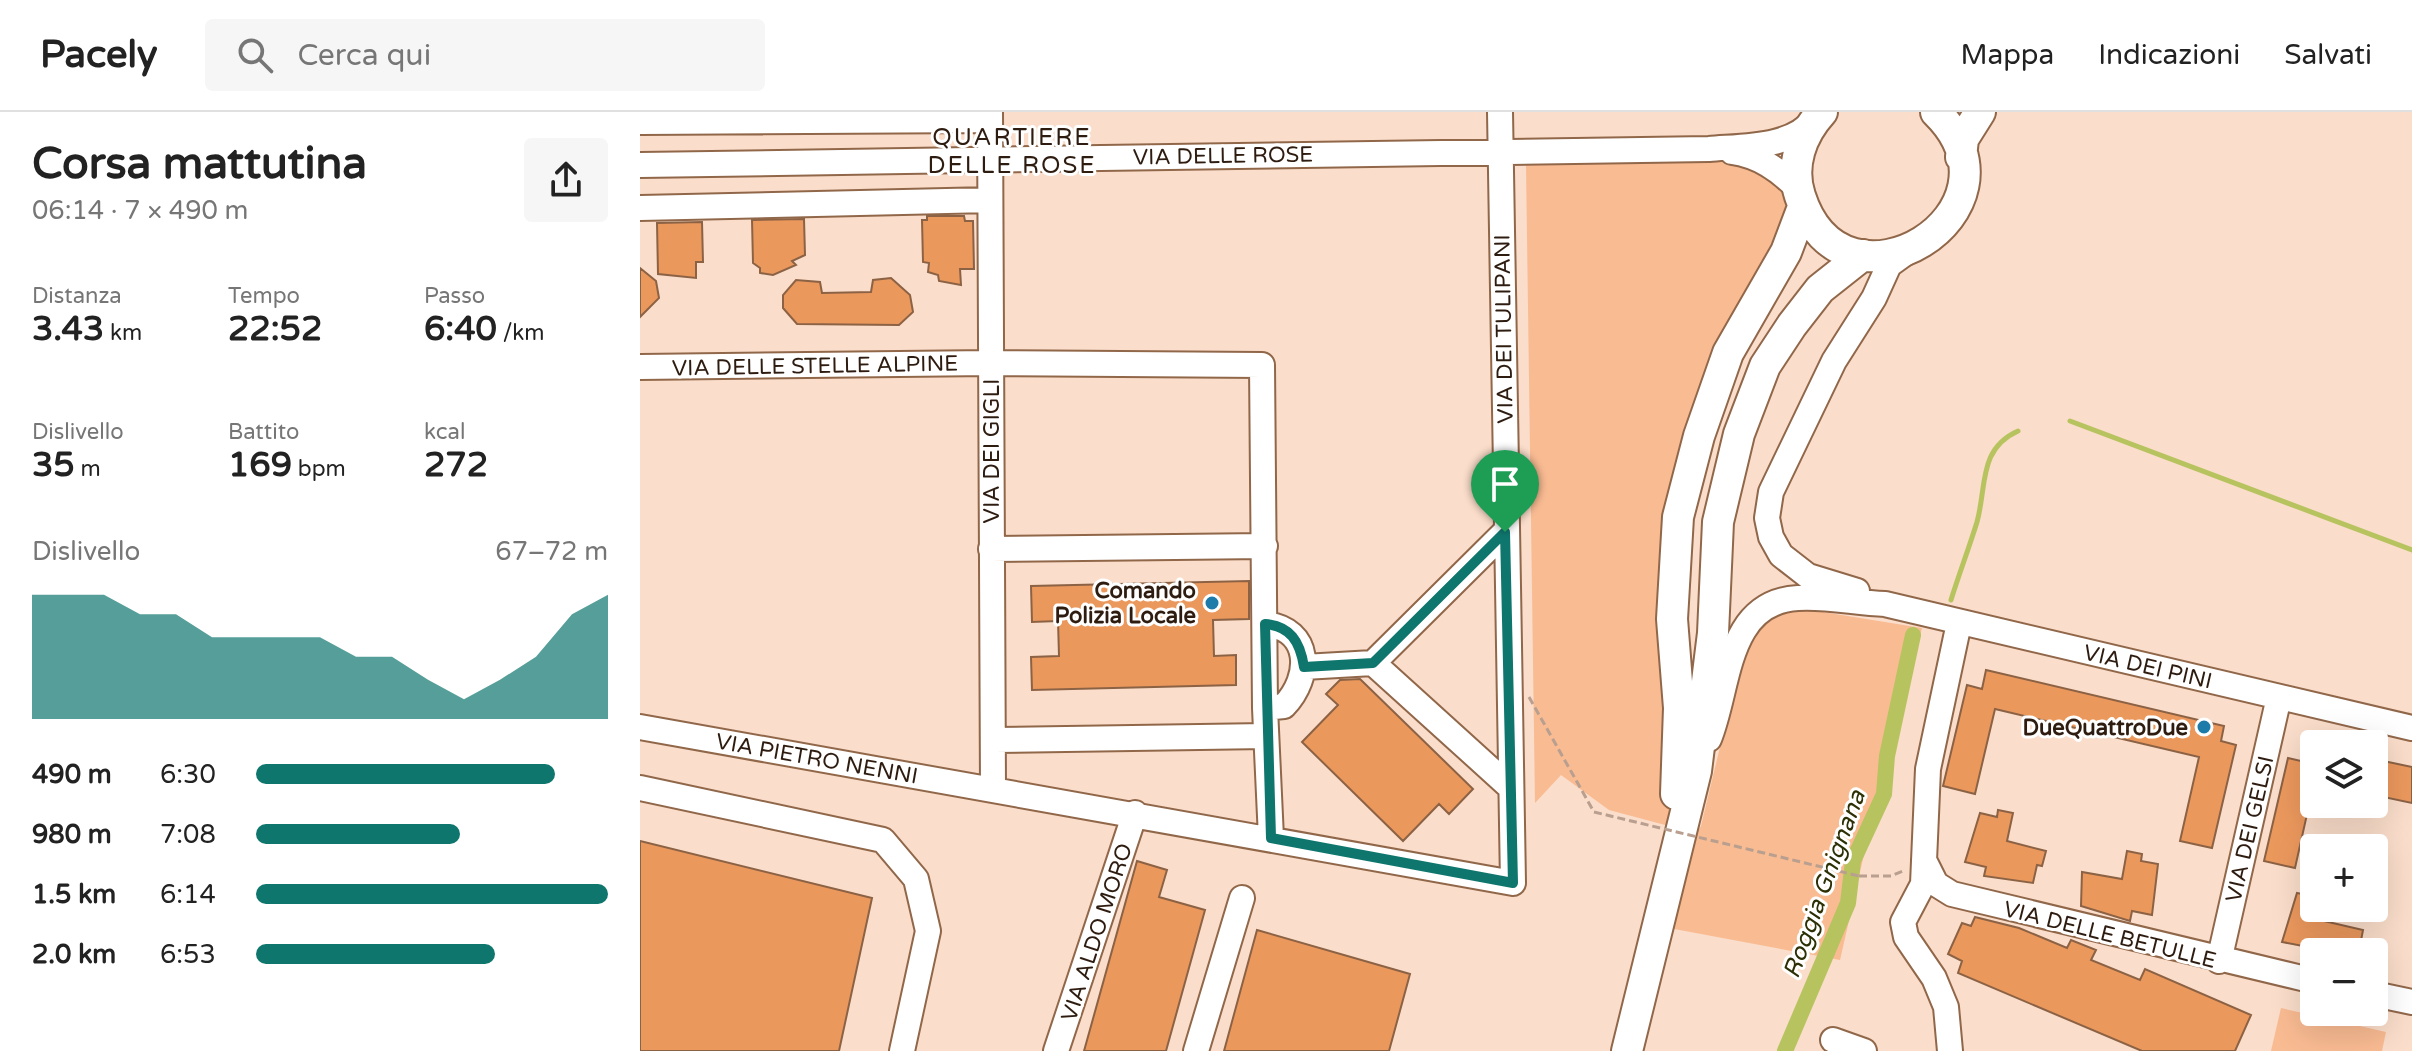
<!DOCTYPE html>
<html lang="it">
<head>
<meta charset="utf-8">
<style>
	:root { --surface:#fff; --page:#f6f6f6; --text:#222; --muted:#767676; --line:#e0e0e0; --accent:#0f766e }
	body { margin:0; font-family:"Varela Round",sans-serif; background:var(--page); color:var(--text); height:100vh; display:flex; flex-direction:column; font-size:30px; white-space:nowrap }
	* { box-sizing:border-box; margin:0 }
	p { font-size:26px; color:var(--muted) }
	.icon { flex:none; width:44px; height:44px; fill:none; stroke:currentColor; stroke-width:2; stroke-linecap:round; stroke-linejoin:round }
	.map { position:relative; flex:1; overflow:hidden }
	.details { display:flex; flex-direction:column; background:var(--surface); width:640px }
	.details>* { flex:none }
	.buttons { position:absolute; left:1660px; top:618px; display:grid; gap:16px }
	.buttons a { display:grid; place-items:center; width:88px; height:88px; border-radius:8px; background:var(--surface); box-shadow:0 8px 32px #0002; font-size:40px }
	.pin { position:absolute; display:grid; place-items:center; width:68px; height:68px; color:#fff; margin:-82px -34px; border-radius:50% 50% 50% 0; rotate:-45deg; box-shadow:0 0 8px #0007 }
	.pin .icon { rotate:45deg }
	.round { display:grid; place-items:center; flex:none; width:84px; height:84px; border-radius:8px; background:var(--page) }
	.overview { display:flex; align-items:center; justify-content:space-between; height:136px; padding:0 32px }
	h1 { font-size:44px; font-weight:800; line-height:60px }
	.metrics { display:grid; grid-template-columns:repeat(3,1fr); gap:12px; height:136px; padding:8px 32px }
	.metrics div { display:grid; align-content:center }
	.metrics b { font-size:34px; font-weight:800 }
	.metrics small { font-size:22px; font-weight:400 }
	.metrics p { font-size:22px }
	.chart { height:224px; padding:16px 32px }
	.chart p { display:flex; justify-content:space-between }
	.chart svg { width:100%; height:144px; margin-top:8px; fill:var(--accent); opacity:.7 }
	ul { padding:0 32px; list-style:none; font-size:26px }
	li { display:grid; grid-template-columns:128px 96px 1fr; align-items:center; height:60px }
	li i { height:20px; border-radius:10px; background:var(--accent) }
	header { display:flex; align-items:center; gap:48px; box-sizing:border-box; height:112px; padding:0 40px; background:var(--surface); border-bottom:2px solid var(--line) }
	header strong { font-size:38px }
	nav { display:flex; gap:44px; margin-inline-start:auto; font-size:28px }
	.search { width:560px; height:72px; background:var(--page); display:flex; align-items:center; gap:20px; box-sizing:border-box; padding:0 28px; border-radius:8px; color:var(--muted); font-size:30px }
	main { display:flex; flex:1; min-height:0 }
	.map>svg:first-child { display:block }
</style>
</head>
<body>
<header>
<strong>Pacely</strong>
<div class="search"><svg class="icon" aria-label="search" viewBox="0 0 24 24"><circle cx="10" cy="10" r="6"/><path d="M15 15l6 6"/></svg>Cerca qui</div>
<nav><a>Mappa</a><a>Indicazioni</a><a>Salvati</a></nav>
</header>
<main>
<section class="details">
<div class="overview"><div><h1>Corsa mattutina</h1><p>06:14 · 7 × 490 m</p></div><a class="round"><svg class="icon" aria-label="share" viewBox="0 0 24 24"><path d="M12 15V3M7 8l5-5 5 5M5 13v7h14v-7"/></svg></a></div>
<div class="metrics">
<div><p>Distanza</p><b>3.43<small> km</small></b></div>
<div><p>Tempo</p><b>22:52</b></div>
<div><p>Passo</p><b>6:40<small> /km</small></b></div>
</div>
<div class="metrics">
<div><p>Dislivello</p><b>35<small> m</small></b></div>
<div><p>Battito</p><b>169<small> bpm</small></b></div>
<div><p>kcal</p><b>272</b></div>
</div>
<div class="chart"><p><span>Dislivello</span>67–72 m</p>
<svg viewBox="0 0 160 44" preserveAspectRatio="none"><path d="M0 44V6L10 6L20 6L30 12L40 12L50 19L60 19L70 19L80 19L90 25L100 25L110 32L120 38L130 32L140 25L150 12L160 6V44z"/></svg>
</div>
<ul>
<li><b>490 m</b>6:30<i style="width:85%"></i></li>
<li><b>980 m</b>7:08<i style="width:58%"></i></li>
<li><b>1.5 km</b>6:14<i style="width:100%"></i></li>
<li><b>2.0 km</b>6:53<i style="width:68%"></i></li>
</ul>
</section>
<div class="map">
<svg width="1772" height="939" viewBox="0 0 1772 939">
	<rect width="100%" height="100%" fill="#faddca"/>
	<path fill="#f9bb92" d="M1089,48C1127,55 1148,66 1149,107L1060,278L1031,640L1029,714L969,698L921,663L895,691L886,53L891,49Z
		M1158,496L1282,516L1257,611L1246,688L1230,716L1200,848L1029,816L1048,736L1061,714L1106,527L1137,499Z
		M1641,896L1746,920L1742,939H1631Z"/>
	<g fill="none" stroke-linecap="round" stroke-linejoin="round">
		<path stroke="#b7c35f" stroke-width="5" d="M1430,309L1772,438
			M1311,488C1319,462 1329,436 1337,410C1347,374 1338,337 1378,319"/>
		<path stroke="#b7c35f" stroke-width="16" d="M1145,939L1208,791L1213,749L1244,682L1247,644L1273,523"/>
	</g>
	<path fill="#eb985d" stroke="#8c6245" stroke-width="2" d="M287,104H324L325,109H333L334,157H320L321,173L299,169L298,163L288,160L289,151L283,150L282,108H287Z
		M164,107L165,143L152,149L156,153L133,163L120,161V156L113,151L112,108Z
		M62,110L63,150H56V166L18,162L17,111Z
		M0,156L16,169L19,186L0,205Z
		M251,166L270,183L273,200L259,213L157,212L143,196V183L156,168L180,170L182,181L231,180L233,168Z
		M609,469V507L573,508L574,544L596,543V573L392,578L391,545L419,544L418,509L392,510L391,474Z
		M1346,558L1584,614L1581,629L1596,633L1572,736L1540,729L1559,645L1355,597L1335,682L1303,674L1327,573L1342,577Z
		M720,567L833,677L809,702L799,692L763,729L662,630L698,593L686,582L700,568Z
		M1648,646L1674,652V671L1655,756L1624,749Z
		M1734,647L1772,655V691L1734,683Z
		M1358,698L1373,701L1367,729L1406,739L1402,754L1397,753L1393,771L1344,764L1346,755L1325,750L1340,701L1357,705Z
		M0,729L232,786L199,939H0Z
		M1487,739L1502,742L1501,749L1518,752L1512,803L1492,799L1490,809L1441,794L1442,760L1482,767Z
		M497,749L527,758L519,785L565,798L526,939H444Z
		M1657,781L1674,784V796H1687L1684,809L1723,818L1720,834L1715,833L1713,840H1674V847L1661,844L1663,834L1642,830Z
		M1335,805L1379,816L1427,836L1431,828L1456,838L1451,848L1500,868L1505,857L1611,903L1595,939H1502L1318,861L1322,849L1308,842L1322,811L1331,814Z
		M617,818L770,862L749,939H584Z"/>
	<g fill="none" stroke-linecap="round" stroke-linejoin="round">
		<defs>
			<path id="minor" d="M350,0L353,677
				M0,10L350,8
				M1092,40C1119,44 1138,57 1157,76
				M0,53L1069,37C1102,34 1153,36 1174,7
				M0,96L350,88
				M0,255L350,251L622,253L625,596L631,726
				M351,437L625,434
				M1217,479L1168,464L1141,443L1131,425L1127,406L1131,380L1194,249L1234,186L1249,153L1267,140
				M625,512C672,517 672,565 644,594L625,596
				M733,551L870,675
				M664,555L733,551L865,420
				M0,615L873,771L860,0
				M1069,627C1090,576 1085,490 1158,486C1186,484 1216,491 1245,492L1772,616
				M355,628L626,624
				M0,676L243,728L276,767L288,819L262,939
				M1284,748L1296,772L1312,782L1674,869
				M1579,849L1639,585
				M1734,882L1772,890
				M1193,928L1224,939
				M416,939L495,701
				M556,939L602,786
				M1310,939L1306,895L1294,866L1266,825L1263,810L1283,772L1288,657L1319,511"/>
			<path id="major" d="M1182,0C1161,23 1150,54 1160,84C1203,219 1397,99 1296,0
				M1321,45L1323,27L1340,0
				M1036,682L1039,596L1032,507L1038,405L1059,324L1088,241L1146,140L1163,95
				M987,939L1056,659L1073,521L1078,410L1099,322L1125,254L1152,213L1180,177L1223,143"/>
		</defs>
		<use href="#minor" stroke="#91674a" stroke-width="28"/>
		<use href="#major" stroke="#91674a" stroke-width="34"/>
		<path stroke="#b99f8f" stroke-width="3" stroke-dasharray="8 4" stroke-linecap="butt" d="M889,585L954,700
			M1219,764H1251L1263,759"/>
		<use href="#minor" stroke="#fff" stroke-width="24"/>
		<use href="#major" stroke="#fff" stroke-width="30"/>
		<path stroke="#b99f8f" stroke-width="3" stroke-dasharray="8 4" stroke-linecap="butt" d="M954,700L1219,764"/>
	</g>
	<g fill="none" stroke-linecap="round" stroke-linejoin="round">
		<defs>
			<path id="route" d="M865,420L873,771L631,726L625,512C650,514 660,529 664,555L733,551Z"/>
		</defs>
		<use href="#route" stroke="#fff" stroke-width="16"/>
		<use href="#route" stroke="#0f766e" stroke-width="10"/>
	</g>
	<g fill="#1c7ba8" stroke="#fff" stroke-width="3">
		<circle cx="572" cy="491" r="8"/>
		<circle cx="1564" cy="615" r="8"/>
	</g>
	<g text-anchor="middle" stroke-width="6" stroke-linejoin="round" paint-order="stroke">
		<g font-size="22" fill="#2e1c10" stroke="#fff">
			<text transform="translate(583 43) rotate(-1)" y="8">VIA DELLE ROSE</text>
			<text transform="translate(863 217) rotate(-91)" y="8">VIA DEI TULIPANI</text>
			<text transform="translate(175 253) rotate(-1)" y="8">VIA DELLE STELLE ALPINE</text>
			<text transform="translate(351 339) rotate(-90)" y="8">VIA DEI GIGLI</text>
			<text transform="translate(1508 554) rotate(13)" y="8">VIA DEI PINI</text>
			<text transform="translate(177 646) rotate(10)" y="8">VIA PIETRO NENNI</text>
			<text transform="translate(1609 717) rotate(-77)" y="8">VIA DEI GELSI</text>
			<text transform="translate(456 820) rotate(-72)" y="8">VIA ALDO MORO</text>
			<text transform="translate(1470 822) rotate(14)" y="8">VIA DELLE BETULLE</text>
		</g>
		<g font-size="22" font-weight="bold" fill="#2e1c10" stroke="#fff" text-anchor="end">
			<text x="556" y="486">Comando<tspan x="556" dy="25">Polizia Locale</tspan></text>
			<text x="1548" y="623">DueQuattroDue</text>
		</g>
		<g font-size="24" letter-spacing="2" fill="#2e1c10" stroke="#fff">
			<text x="372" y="33">QUARTIERE<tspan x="372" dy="28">DELLE ROSE</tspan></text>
		</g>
		<g font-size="24" font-style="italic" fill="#2c3004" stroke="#fff">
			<text transform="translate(1184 772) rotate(-70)" y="8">Roggia Gnignana</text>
		</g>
	</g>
</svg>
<div class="buttons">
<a><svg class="icon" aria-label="layers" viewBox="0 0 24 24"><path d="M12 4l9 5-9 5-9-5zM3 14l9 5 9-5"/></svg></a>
<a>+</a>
<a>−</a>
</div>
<div class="pin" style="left:865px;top:420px;background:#1e9e55"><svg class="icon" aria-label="arrive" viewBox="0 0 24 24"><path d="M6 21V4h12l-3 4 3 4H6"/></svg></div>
</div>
</main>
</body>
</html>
